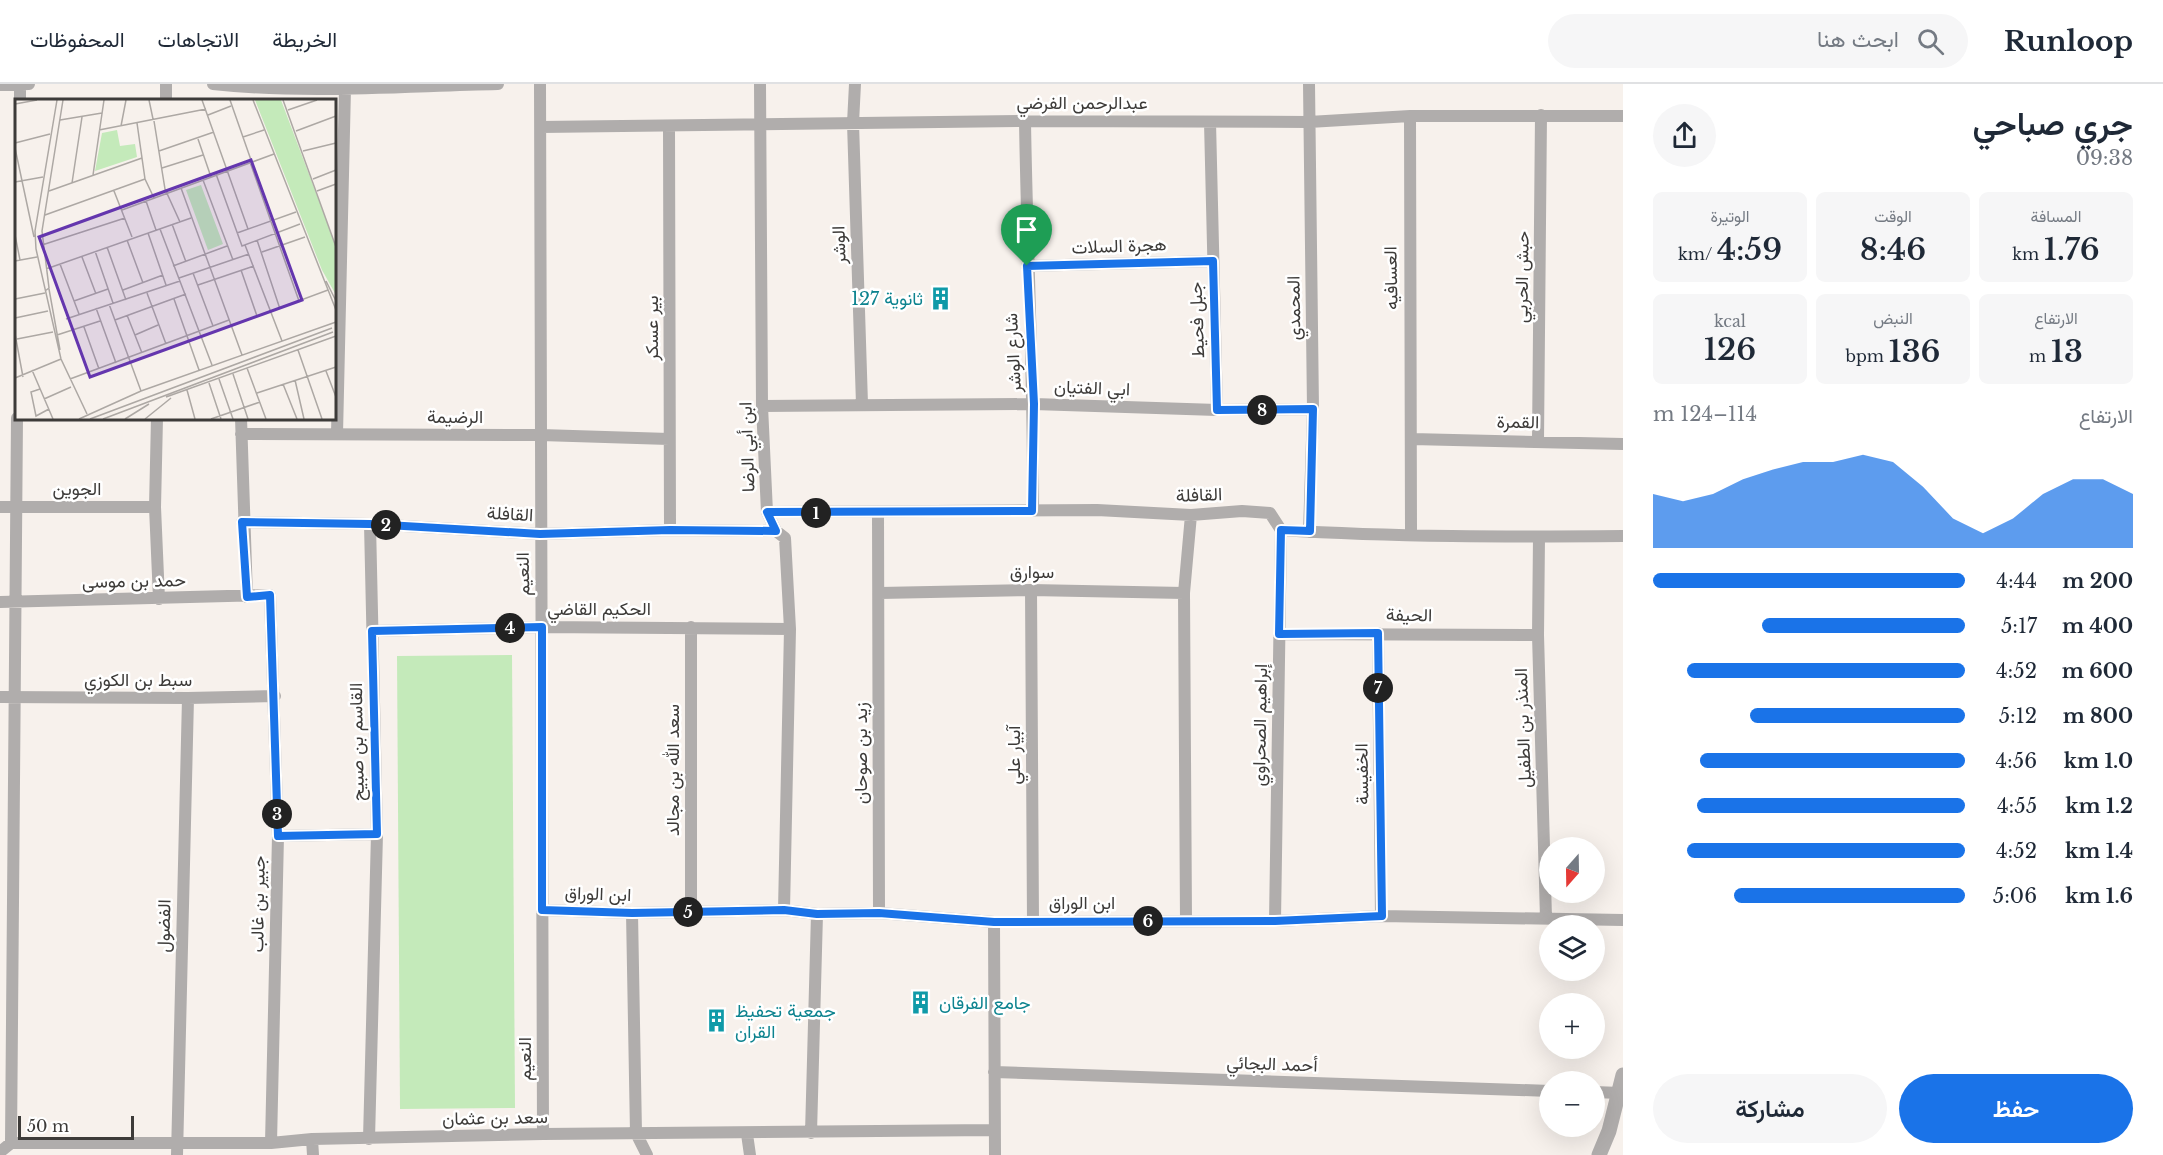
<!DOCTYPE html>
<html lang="ar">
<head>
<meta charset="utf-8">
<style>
	:root { --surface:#fff; --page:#f6f6f7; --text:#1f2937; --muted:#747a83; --line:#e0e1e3; --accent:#1a73e8 }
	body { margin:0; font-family:"Libre Baskerville",Vazirmatn,serif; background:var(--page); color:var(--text); direction:rtl; height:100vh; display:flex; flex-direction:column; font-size:22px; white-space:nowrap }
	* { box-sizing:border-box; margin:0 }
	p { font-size:20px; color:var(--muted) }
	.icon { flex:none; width:33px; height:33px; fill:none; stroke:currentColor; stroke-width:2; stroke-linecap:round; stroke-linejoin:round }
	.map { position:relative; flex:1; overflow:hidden; direction:ltr }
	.details { display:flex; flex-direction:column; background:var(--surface); width:540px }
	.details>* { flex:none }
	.needle { width:39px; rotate:200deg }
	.buttons { position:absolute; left:1539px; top:753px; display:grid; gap:12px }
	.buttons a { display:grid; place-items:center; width:66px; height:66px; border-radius:50%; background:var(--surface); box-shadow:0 6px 24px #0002; font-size:30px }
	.scale { position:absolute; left:18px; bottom:15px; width:116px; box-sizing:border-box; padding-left:6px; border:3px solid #3d3b39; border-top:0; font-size:16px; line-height:21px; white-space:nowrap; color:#3d3b39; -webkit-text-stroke:4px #fff; paint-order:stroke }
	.pin { position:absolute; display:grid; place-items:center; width:51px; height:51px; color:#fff; margin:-62px -26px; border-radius:50% 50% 50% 0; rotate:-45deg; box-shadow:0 0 6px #0007 }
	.pin .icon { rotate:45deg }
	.km { position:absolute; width:30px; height:30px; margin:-15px; border-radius:50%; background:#222; color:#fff; font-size:16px; line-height:30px; text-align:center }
	.round { display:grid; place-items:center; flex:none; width:63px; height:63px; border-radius:32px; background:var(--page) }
	.overview { display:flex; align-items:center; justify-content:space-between; height:102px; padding:0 30px }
	h1 { font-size:33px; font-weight:600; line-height:45px }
	.metrics { display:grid; grid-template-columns:repeat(3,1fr); gap:9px; height:102px; padding:6px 30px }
	.metrics div { display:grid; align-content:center; border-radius:9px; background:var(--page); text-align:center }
	.metrics b { font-size:30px; font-weight:600 }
	.metrics small { font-size:16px; font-weight:400 }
	.metrics p { font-size:16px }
	.chart { height:168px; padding:12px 30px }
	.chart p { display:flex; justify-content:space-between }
	.chart svg { width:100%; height:108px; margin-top:6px; fill:var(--accent); opacity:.7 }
	.primary-button { display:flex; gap:12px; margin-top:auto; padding:12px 30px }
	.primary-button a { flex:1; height:69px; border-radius:36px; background:var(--accent); color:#fff; font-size:24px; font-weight:600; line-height:69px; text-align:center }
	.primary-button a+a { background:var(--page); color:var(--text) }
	ul { padding:0 30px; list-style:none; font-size:20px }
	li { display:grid; grid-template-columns:96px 72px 1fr; align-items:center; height:45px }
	li i { height:15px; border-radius:8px; background:var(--accent) }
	header { display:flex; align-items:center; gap:36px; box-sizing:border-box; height:84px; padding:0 30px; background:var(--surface); border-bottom:2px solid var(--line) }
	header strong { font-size:28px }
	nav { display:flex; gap:33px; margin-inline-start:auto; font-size:21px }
	.search { width:420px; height:54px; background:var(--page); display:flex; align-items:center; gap:15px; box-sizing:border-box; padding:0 21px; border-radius:33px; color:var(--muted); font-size:22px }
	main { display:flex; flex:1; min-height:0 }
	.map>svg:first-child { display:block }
</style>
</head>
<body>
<header>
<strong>Runloop</strong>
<div class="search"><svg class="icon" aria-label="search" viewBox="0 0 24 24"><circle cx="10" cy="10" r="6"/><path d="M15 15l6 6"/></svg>ابحث هنا</div>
<nav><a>الخريطة</a><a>الاتجاهات</a><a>المحفوظات</a></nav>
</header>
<main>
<section class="details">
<div class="overview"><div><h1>جري صباحي</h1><p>09:38</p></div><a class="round"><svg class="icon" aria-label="share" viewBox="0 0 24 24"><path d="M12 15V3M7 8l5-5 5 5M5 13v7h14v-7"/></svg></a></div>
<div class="metrics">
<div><p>المسافة</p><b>1.76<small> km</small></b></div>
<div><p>الوقت</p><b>8:46</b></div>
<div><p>الوتيرة</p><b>4:59<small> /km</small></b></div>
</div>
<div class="metrics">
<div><p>الارتفاع</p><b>13<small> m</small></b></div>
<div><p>النبض</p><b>136<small> bpm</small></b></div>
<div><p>kcal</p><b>126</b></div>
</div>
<div class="chart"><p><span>الارتفاع</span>114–124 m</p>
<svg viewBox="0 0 160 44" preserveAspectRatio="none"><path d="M0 44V22L10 25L20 22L30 16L40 12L50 9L60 9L70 6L80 9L90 19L100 32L110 38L120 32L130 22L140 16L150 16L160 22V44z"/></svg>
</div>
<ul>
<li><b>200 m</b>4:44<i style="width:100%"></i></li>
<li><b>400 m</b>5:17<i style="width:65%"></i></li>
<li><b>600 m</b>4:52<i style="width:89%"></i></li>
<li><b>800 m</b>5:12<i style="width:69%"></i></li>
<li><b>1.0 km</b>4:56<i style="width:85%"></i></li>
<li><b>1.2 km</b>4:55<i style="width:86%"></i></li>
<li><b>1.4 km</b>4:52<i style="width:89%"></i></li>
<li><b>1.6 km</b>5:06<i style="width:74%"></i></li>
</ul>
<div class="primary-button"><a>حفظ</a><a>مشاركة</a></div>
</section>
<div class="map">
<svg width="1623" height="1071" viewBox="0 0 1623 1071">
	<rect width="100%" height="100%" fill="#f7f1ec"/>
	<path fill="#c4eaba" d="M512,571L515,1024L400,1025L397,572Z"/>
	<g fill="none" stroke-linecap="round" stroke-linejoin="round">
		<path stroke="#b0adac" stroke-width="12" d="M213,0C307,10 404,2 498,0
			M540,0L543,1050
			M760,0L762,322L767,428L776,447L785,454L790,545L784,826
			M855,0L853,39L862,320
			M1309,0L1313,325L1309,448
			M0,1L29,0
			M20,16V0
			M166,16V0
			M1410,32L1411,450
			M1025,37C1027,167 1034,297 1033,427
			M1210,38L1217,326
			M669,42L670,446
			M541,43L1025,37L1309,38L1410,32H1623
			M1027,182L1213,177
			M762,322L1034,320L1217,326L1313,325
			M157,334L155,423L159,515
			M241,334L247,513
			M241,350L541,351L669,355
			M337,350L345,4
			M1412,355L1623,360
			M1538,356L1541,31
			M0,423H155
			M767,428L1097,426L1191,431L1242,427L1270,429L1281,446C1395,453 1509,453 1623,452
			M878,429L879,829
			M242,438L370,440L540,450L670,446L776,447
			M1539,453L1538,551L1546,834
			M1031,506L1033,837
			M880,509L1031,506L1184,509
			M0,518L270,511L278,752L271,1059
			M372,547L542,543L790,545
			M1378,549L1381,832
			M1279,550L1538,551
			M0,613L188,614L275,612
			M278,752L377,750
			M542,826L632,829L784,826L817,830L879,829L994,838L1275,837L1381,832L1623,836
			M691,828V543
			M632,829L636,1049L647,1071
			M1186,837L1184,509L1191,431
			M1275,837L1281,446
			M994,838L995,1071
			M994,988L1550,1007
			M1594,1008L1620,1009
			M811,1049L817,830
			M747,1050L750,1071
			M312,1055L313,1071
			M369,1055L377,750L370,440
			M11,1059L17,334
			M0,1068L11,1059H271L312,1055L543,1050L994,1046
			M177,1071L188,614"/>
		<path stroke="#b0adac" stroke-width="15" d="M1599,1071L1609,1047L1623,991"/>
	</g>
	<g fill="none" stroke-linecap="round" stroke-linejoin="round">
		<defs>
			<path id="route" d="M1213,177L1217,326L1313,325L1310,447L1281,446L1279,550L1378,549L1382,832L1275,837L994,838L879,829L817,830L784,826L632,829L542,826V543L372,547L377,750L278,752L270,511L247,513L242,438L370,440L540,450L670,446L776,447L767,428L1032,427L1034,320L1027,182Z"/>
		</defs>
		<use href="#route" stroke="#fff" stroke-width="12"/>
		<use href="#route" stroke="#1a73e8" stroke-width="8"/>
	</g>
	<defs>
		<symbol id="building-bare" viewBox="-9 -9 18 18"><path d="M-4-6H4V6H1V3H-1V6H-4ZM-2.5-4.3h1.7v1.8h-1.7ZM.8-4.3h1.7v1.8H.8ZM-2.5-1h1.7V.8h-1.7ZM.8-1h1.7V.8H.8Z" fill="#0f9aa8" stroke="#fff" stroke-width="2.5" paint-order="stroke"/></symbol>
	</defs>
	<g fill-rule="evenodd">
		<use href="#building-bare" x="924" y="198" width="33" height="33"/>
		<use href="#building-bare" x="904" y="902" width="33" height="33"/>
		<use href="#building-bare" x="700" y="920" width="33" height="33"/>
	</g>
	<g text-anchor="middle" stroke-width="5" stroke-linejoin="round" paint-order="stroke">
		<g font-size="18" fill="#3d3b39" stroke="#fff">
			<text x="1082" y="25">عبدالرحمن الفرضي</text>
			<text transform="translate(839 161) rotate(-92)" y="6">الوشر</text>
			<text transform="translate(1119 162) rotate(-2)" y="6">هجرة السلات</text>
			<text transform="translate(1522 193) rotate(-89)" y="6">حبش الحربي</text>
			<text transform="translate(1391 194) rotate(-91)" y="6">العسافيه</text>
			<text transform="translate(1294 224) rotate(-91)" y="6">المحمدي</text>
			<text transform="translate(1197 236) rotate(-92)" y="6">جبل فحيط</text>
			<text transform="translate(652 244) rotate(-90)" y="6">بير عسكر</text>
			<text transform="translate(1013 269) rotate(-93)" y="6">شارع الوشر</text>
			<text transform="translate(1092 304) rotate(2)" y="6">ابي الفتيان</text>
			<text x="455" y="339">الرضيمة</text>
			<text transform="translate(1518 338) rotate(1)" y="6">القمرة</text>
			<text transform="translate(747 363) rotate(-92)" y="6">ابن أبي الرضا</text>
			<text x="77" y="411">الجوين</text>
			<text transform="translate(1199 411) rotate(-2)" y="6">القافلة</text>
			<text transform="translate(510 430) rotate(3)" y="6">القافلة</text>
			<text x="1032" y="494">سوارق</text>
			<text transform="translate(523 490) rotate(-91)" y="6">النعيم</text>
			<text transform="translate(134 497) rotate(-1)" y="6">حمد بن موسى</text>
			<text x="599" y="531">الحكيم القاضي</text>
			<text transform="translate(1409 531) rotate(1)" y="6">الحيفة</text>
			<text x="138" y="602">سبط بن الكوزي</text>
			<text transform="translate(1260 641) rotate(-89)" y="6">إبراهيم الصحراوي</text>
			<text transform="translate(1523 644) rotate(-92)" y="6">المنذر بن الطفيل</text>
			<text transform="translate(357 658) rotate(-91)" y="6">القاسم بن صبيح</text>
			<text transform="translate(861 669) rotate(-90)" y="6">زيد بن صوحان</text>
			<text transform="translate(1014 671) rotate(-90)" y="6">آبيار علي</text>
			<text transform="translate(673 686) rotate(-90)" y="6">سعد الله بن مجالد</text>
			<text transform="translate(1362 690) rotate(-91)" y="6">الخفيسة</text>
			<text transform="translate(598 810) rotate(2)" y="6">ابن الوراق</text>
			<text x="1082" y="825">ابن الوراق</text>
			<text transform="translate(258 820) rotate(-89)" y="6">جبير بن غالب</text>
			<text transform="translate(164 842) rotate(-89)" y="6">الفضول</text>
			<text transform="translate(525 975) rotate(-90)" y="6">النعيم</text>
			<text transform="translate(1272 980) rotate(2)" y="6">أحمد البجائي</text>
			<text transform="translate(495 1034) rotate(-1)" y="6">سعد بن عثمان</text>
		</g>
		<g font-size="18" fill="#0d838f" stroke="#fff" text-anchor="start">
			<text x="923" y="221" text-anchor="end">ثانوية 127</text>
			<text x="939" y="925">جامع الفرقان</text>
			<text x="735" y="933">جمعية تحفيظ<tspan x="735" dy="21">القران</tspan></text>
		</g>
	</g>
	<g transform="translate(15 15)">
		<rect width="321" height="321" fill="#f7f1ec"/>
		<path d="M240,1H266L321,147V196L307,171ZM102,31L105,47L120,45L122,58L80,72L87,34ZM186,86L208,145L193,151L171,91Z" fill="#c4eaba"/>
		<path fill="none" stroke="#ada8a4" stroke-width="1.5" d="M42,1L20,132L21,150L46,260L72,315M134,1L138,20M187,1L233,130M215,1L236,61M238,1L321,211M268,1L321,148M0,5L22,1M273,11L302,1M193,16L216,7M45,21L87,14M139,22L150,90L165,123M122,24L130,80L139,99M106,27L111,1M84,31L191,10M281,32L321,17M228,38L249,31M183,40L196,78M0,44L35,35M0,49L19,138M144,52L199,33M288,52L321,44M235,63L284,202M147,69L188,56M201,75L227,147L285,125M78,76L89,1M298,80L321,71M188,81L218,161M0,83L28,78M57,84L67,18M166,89L227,256M34,92L127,59M99,92L117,138M302,92L321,85M131,102L141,131M107,111L259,55M30,116L130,80M157,125L171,163M145,130L197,266M133,134L151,186M222,134L281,113M0,136L5,161M112,141L128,184M242,141L265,210M27,146L110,119M230,146L267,242M92,148L111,201M80,152L98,204M247,153L290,138M67,158L81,195M0,162L22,158M45,165L64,215M158,167L212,147M31,170L176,119M226,171L242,217M178,174L198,227M164,179L234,155M311,182L321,202M183,186L239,167M34,190L45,251M108,191L148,176M30,192L34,189L27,132L48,1M132,194L151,245M0,200L30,194M159,200L184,271M59,202L93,190M94,205L126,292M81,209L101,264M112,216L127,254M0,219L33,212M51,220L165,182M100,221L171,195M216,227L313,191M69,228L84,270M0,235L8,278M42,236L85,222M120,236L143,226M2,240L38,233M283,251L307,320M232,269L251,320M17,271L38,320M311,272L321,298M218,275L233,320M0,279L46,260M55,280L214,221M204,280L218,320M280,281L289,320M194,284L206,320M268,285L282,320M25,290L16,293L21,317L34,310M172,291L180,320M242,294L321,268M151,298L321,237M29,300L56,288M64,320L126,292L321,223M75,320L317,229M88,320L318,233M110,320L134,305M130,320L156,299M196,320L245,303"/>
		<path fill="#6436ae" fill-opacity="0.15" stroke="#6436ae" stroke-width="3" d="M236,61L287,201L75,278L24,138Z"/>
		<rect width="321" height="321" fill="none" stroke="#3d3b39" stroke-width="3"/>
	</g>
</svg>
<div class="buttons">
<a><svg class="needle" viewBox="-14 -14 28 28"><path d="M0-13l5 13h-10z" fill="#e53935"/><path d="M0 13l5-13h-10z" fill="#747a83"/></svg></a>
<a><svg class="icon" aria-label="layers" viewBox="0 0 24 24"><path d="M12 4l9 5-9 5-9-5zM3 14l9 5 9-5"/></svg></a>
<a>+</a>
<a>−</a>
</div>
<div class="scale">50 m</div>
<div class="pin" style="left:1027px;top:182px;background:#1e9e55"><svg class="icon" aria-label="arrive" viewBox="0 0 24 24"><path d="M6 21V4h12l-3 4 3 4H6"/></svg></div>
<b class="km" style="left:816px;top:429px">1</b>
<b class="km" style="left:386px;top:441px">2</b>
<b class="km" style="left:277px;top:730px">3</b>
<b class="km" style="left:510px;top:544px">4</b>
<b class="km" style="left:688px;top:828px">5</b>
<b class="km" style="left:1148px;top:837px">6</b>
<b class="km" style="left:1378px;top:604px">7</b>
<b class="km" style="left:1262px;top:326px">8</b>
</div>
</main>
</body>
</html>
